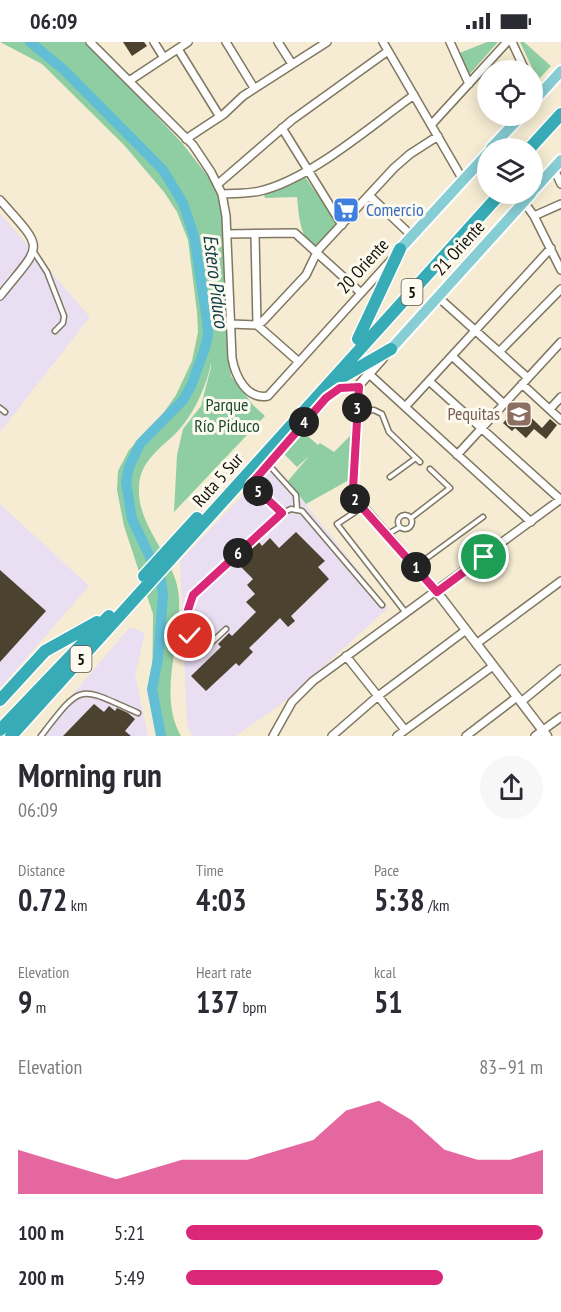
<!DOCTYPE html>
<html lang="en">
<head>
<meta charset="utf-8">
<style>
	:root { --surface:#fff; --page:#f7f7f7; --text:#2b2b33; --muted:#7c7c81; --accent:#db2777 }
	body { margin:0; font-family:"PT Sans Narrow",sans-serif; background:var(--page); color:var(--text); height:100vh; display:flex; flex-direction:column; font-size:22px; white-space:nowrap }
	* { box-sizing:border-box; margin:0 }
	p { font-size:20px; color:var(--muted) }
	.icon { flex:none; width:33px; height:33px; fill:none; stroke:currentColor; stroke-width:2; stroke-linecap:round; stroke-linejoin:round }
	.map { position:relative; height:694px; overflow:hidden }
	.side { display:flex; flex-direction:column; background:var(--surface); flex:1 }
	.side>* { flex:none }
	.buttons { position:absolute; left:477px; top:18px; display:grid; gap:12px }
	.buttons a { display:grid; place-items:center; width:66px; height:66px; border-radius:50%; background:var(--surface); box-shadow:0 3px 15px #0003; font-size:30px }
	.pin { position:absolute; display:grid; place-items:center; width:51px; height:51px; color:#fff; margin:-26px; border:3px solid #fff; border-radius:50%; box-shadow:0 2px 6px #0007 }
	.km { position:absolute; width:30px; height:30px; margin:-15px; border-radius:50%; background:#222; color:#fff; font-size:16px; line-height:30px; text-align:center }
	.round { display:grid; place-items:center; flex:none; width:63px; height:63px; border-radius:32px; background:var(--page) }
	.summary { display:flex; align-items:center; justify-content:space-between; height:102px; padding:0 18px }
	h1 { font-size:33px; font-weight:600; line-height:45px }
	.stats { display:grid; grid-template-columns:repeat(3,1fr); gap:9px; height:102px; padding:6px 18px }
	.stats div { display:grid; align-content:center }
	.stats b { font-size:30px; font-weight:600 }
	.stats small { font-size:16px; font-weight:400 }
	.stats p { font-size:16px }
	.chart { height:168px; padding:12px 18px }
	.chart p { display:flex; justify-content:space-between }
	.chart svg { width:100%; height:108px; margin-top:6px; fill:var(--accent); opacity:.7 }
	ul { padding:0 18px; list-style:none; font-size:20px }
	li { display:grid; grid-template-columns:96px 72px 1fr; align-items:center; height:45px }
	li i { height:15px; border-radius:8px; background:var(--accent) }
	.status { display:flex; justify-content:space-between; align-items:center; height:42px; padding:0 30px; background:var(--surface); direction:ltr }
	.status svg { height:16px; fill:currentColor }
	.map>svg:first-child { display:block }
</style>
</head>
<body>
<div class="status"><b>06:09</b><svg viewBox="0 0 49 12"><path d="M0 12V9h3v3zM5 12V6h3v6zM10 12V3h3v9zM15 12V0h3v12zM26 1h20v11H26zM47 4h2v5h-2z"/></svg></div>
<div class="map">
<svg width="561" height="694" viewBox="0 0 561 694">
	<rect width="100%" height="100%" fill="#f6ecd3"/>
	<path fill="#e9def2" d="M0,171L90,275L0,390Z
		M273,421L388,566L284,660L236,694H192L187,683L180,519Z
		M0,462L89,544L0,646Z
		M130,585L145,591L135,633L148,694H37Z"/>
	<path fill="#8ecea2" d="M0,0H87L182,101L210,137L217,151L226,190L231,334L253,363L265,374L174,470L177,413L183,387L201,364L211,325V321C207,343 193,374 177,390C161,406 140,419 139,444C136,485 176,515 179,555C182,599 157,653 181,694H160L159,692L152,663L153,572L124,484L117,448L118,429L129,408L160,376L176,353L192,319L198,290L197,270L188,198L177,170L164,150L124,103L42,22Z
		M487,0H498L467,35L457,12Z
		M520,0H524L551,24L538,38Z
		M305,135L338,182L314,205C299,194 299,172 297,155L265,156L264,153Z
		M304,391L318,403L320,401L334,410L350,394L349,438L306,462L288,439L309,414L297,425L284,412Z"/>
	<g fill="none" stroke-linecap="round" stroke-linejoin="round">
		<path stroke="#61bed5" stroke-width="10" d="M30,0L64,28L163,128L183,161L194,194L207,278L208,293L204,309L191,344L183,358L140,402L129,425L126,440L132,477L161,538L163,554L158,617L152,647L161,694"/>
	</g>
	<path fill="#4b432f" d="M123,0H144L147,4L132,14Z
		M519,364L542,386L550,377L557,383L546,397L534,387L526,396L515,386L512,389L503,381Z
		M296,490L325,519L318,525L329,537L291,574L295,579L288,585L280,576L249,606L253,610L239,624L236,621L206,649L191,634L221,605L218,602L229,591L232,594L256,570L246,560L255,552L247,543L253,537L237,521L259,500L262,504L270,496L279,506Z
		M0,528L46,569L0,620Z
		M94,662L104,670L109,664L115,669L117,666L128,671L135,677L125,689L131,694H63Z"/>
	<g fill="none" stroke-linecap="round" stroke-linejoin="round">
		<defs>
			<path id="service" d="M34,210L47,230L64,274L63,281L55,289
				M0,366L5,370
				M357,370L374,368L382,372L389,390L420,420
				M268,422L296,453L297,467
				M390,435L416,416
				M250,441L282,471
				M251,442L329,353L340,346L358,345
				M355,470L337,482L406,571
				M398 480a7 7 0 1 1 14 0a7 7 0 1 1-14 0Z
				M411,476L450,446L430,427
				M388,492L400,485
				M416,524L483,475
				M226,587L210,602L190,594L188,568L190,557L282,471L291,467L302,469L382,563
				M41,694C83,640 77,644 138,671"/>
			<path id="minor" d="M90,0L193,103L211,130L222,152L226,174L232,316C235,333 246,358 268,354L391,218
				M154,0L164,16
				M226,0L254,46
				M278,0L292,22
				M383,0L463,138
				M450,0L469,42
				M512,0L525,28
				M178,7L220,75
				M129,39L188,0
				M532,46L537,56
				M431,83L507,0
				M282,86L342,183
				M186,97L224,72L243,54L327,0
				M554,127L561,142
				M218,142L292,78L388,9
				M222,152C235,151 247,152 260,149C309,138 372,83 414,53
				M370,154L412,194
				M0,158C46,210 43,200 0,254
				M524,160L534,174L561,228
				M534,174L561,162
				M227,192L295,191L361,251
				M255,193L257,283L299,320
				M438,255L528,336
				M231,282L257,283L263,279L306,233L318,208L394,126L410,112L438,94
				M499,310L561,247
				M452,314L504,362
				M368,331L531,480
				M429,339L561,458
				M522,342L561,378
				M405,365L551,206
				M550,367L561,355
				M457,413L561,300
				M476,602L561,539
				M346,614L405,688
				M521,660L561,627
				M273,694L292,660L313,639L561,457
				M332,694L378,654L466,588
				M397,694L493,624
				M466,694L517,655
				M535,694L561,675"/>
			<path id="tertiary" d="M383,316L359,343L353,447L355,456L437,550L547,694"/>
			<path id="primary" d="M532,61L561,29
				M491,106L521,74
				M532,150L561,118
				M400,207L488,111
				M391,307L531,152"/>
			<path id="motorway" d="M530,106L561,72
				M358,297L400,207
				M339,337L391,307
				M144,534L197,476
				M0,658L45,609L97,580
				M0,688L109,574
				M11,694L500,152"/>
		</defs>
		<use href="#service" stroke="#7f7761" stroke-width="7"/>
		<use href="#minor" stroke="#7f7761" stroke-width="10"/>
		<use href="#tertiary" stroke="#7f7761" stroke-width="11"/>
		<use href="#primary" stroke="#fff" stroke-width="14"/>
		<use href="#motorway" stroke="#fff" stroke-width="15"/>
		<use href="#service" stroke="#fff" stroke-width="4"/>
		<use href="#minor" stroke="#fff" stroke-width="7"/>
		<use href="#tertiary" stroke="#fff" stroke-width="8"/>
		<use href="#primary" stroke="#87cdd4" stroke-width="10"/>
		<use href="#motorway" stroke="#37acb7" stroke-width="12"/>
	</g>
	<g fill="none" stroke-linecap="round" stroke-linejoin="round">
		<defs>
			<path id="route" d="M190,594L188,568L193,553L282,471L251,442L326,356L340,346L359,345L353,447L359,462L437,550L484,515"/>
		</defs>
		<use href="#route" stroke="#fff" stroke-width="12"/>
		<use href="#route" stroke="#db2777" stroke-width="8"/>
	</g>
	<defs>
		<symbol id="supermarket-square" viewBox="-11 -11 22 22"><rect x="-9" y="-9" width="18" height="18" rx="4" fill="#3f7fe0" stroke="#fdfaf0"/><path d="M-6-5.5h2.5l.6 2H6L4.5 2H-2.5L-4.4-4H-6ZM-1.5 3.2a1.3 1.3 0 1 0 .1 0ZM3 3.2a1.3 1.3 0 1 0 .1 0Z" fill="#fff"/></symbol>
		<symbol id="school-square" viewBox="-11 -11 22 22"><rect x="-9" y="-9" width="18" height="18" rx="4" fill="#8d6e63" stroke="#fdfaf0"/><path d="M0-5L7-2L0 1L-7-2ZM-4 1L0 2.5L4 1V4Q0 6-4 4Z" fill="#fff"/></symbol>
	</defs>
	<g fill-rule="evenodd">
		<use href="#supermarket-square" x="331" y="153" width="30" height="30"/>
		<use href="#school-square" x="504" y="357" width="30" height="30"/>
	</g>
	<g text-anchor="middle" stroke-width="6" stroke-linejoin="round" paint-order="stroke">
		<g fill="#fdfaf0" stroke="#59564d" stroke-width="1.5">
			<rect x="401.5" y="237" width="21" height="26" rx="4.5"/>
			<rect x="70.5" y="604" width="21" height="26" rx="4.5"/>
		</g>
		<g font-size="16" font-weight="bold" fill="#131007">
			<text x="412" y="256">5</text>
			<text x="81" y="623">5</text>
		</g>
		<g font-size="18" fill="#366cbe" stroke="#fdfaf0" text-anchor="start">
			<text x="366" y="174">Comercio</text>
		</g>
		<g font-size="18" fill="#131007" stroke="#fdfaf0">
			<text transform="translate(459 206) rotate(-48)" y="6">21 Oriente</text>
			<text transform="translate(363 224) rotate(-48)" y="6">20 Oriente</text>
			<text transform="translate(218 438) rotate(-48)" y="6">Ruta 5 Sur</text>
		</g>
		<g font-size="18" fill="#1a4c2d" stroke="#fdfaf0">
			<text x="227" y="369">Parque<tspan x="227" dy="21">Río Piduco</tspan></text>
		</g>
		<g font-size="18" fill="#785e54" stroke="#fdfaf0" text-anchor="end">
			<text x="500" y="378">Pequitas</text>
		</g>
		<g font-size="20" font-style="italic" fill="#0f3b45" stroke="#fdfaf0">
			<text transform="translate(216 239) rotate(83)" y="7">Estero Piduco</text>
		</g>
	</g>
</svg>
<div class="buttons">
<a><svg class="icon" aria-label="locate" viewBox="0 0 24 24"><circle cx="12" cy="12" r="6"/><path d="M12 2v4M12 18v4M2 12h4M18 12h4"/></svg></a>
<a><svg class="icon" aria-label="layers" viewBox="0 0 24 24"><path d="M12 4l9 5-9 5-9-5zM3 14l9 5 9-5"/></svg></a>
</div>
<div class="pin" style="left:484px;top:515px;background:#1e9e55"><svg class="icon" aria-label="arrive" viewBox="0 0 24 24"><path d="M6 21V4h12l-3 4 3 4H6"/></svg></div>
<div class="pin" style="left:190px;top:594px;background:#d93025"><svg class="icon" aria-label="check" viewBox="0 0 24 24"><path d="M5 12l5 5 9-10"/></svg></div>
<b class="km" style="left:416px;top:525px">1</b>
<b class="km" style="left:355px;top:457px">2</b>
<b class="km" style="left:357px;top:366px">3</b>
<b class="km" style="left:304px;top:380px">4</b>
<b class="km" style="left:258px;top:449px">5</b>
<b class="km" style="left:238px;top:511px">6</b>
</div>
<section class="side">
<div class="summary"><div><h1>Morning run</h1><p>06:09</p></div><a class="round"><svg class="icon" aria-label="share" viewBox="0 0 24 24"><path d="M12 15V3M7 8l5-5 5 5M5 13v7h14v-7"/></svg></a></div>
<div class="stats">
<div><p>Distance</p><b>0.72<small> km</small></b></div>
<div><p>Time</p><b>4:03</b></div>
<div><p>Pace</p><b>5:38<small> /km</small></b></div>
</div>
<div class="stats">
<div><p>Elevation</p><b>9<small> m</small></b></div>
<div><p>Heart rate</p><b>137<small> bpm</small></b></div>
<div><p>kcal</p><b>51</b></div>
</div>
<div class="chart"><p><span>Elevation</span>83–91 m</p>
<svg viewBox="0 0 160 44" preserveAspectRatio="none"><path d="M0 44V26L10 30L20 34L30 38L40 34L50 30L60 30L70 30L80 26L90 22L100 10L110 6L120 14L130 26L140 30L150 30L160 26V44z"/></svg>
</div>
<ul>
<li><b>100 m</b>5:21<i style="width:100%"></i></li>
<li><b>200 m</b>5:49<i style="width:72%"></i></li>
</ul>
</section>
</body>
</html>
